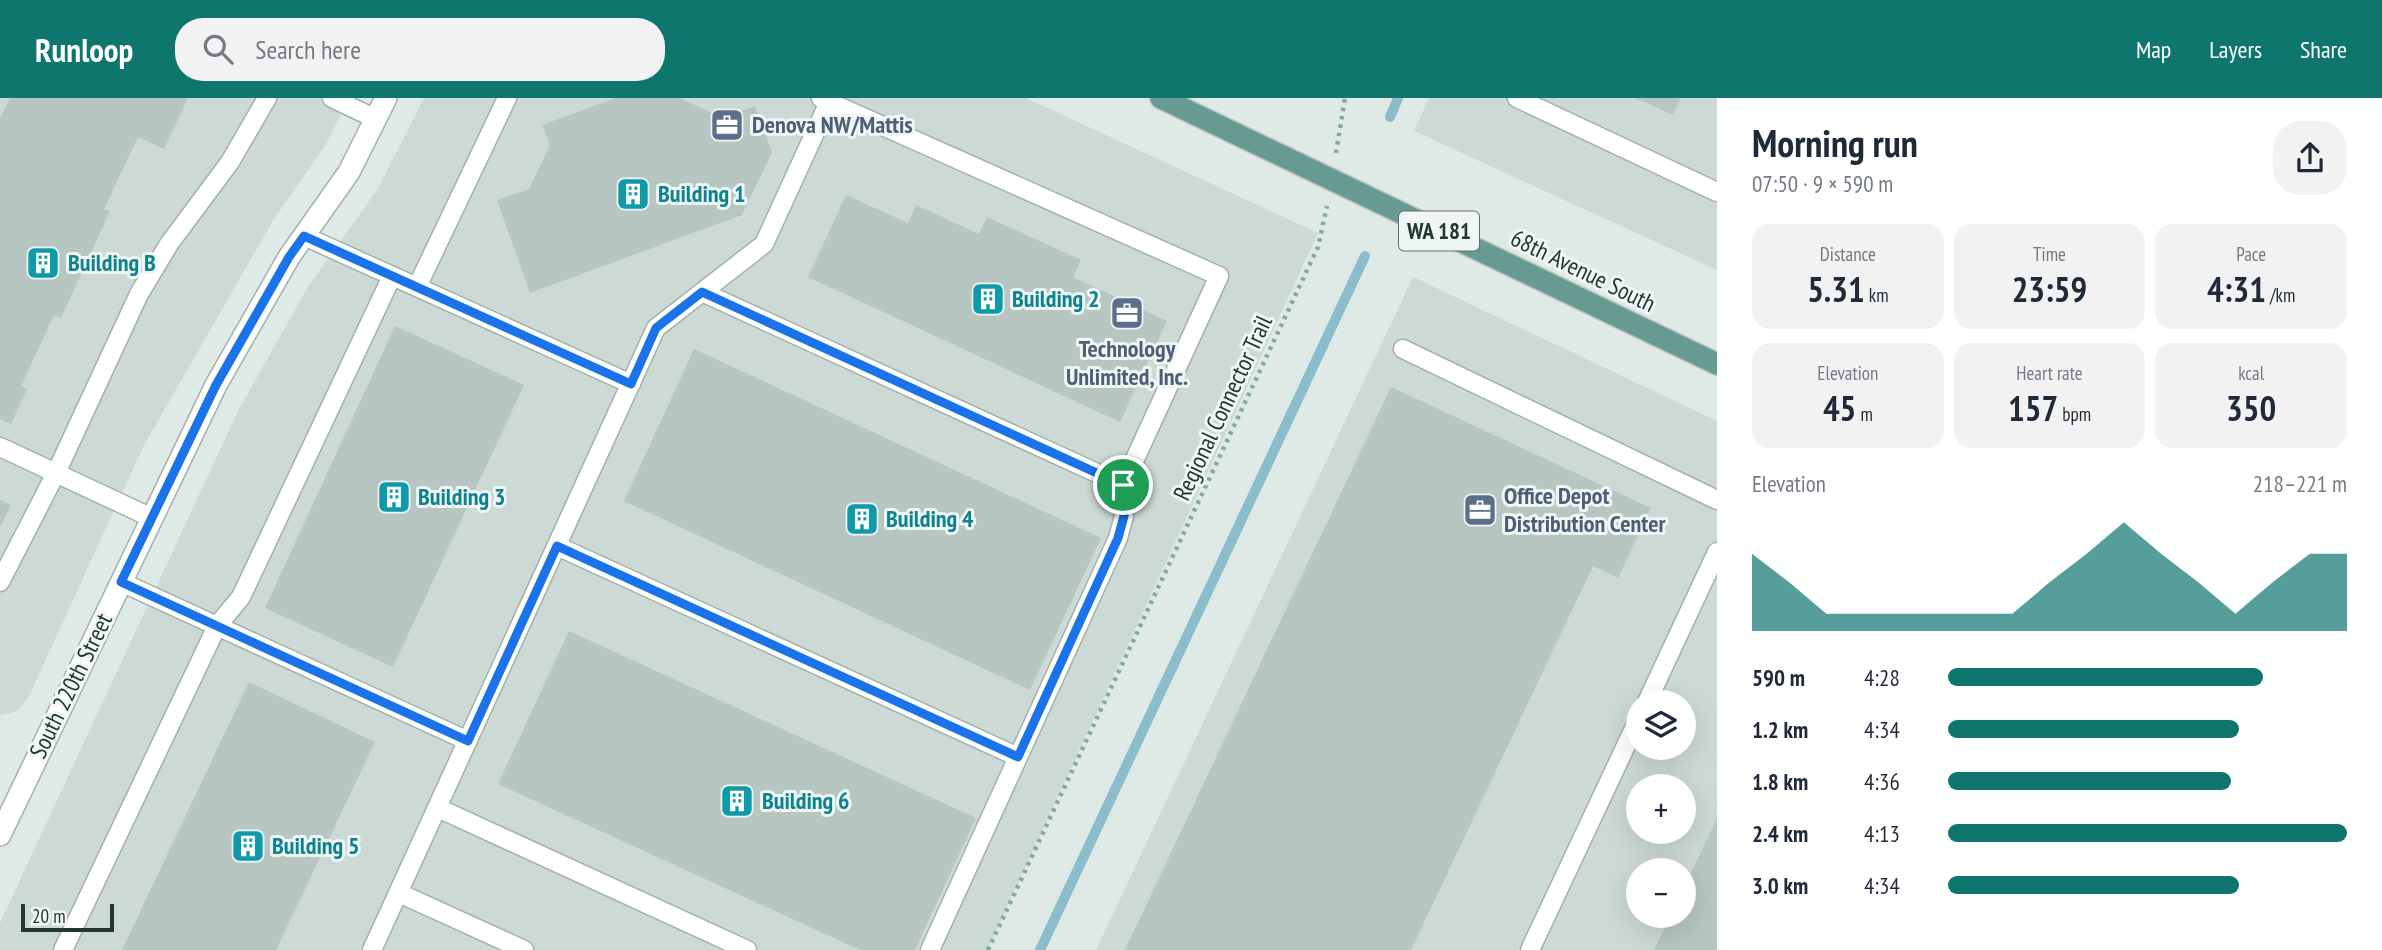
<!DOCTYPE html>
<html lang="en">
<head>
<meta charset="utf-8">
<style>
	:root { --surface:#fff; --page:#f2f2f3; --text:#1f2937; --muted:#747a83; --accent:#0f766e }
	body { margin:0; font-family:"PT Sans Narrow",sans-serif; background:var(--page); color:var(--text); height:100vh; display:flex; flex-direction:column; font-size:26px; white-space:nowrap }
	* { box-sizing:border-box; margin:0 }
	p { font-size:23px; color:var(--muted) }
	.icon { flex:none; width:38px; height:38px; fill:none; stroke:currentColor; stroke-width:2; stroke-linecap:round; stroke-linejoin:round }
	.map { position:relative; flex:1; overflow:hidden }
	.sheet { display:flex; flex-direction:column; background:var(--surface); width:665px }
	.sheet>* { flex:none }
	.controls { position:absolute; left:1626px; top:592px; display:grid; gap:14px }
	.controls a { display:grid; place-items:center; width:70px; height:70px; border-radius:50%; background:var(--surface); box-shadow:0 7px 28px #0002; font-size:35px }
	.scale { position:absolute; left:21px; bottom:18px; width:93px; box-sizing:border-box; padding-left:7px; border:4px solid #223733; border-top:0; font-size:19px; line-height:24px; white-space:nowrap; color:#223733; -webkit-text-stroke:5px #eff6f3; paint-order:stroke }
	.pin { position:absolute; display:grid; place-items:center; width:60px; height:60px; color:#fff; margin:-30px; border:4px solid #fff; border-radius:50%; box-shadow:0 2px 7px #0007 }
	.round { display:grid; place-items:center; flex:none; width:74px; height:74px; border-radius:28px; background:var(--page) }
	.headline { display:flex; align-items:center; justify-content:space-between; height:119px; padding:0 35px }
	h1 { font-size:38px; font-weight:600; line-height:52px }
	.figures { display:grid; grid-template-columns:repeat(3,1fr); gap:10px; height:119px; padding:7px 35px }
	.figures div { display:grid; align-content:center; border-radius:18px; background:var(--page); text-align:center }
	.figures b { font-size:35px; font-weight:600 }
	.figures small { font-size:19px; font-weight:400 }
	.figures p { font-size:19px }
	.chart { height:196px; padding:14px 35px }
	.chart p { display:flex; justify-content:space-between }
	.chart svg { width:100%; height:126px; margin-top:7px; fill:var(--accent); opacity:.7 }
	ul { padding:0 35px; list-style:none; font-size:23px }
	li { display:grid; grid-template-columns:112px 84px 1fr; align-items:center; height:52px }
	li i { height:18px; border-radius:9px; background:var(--accent) }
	header { display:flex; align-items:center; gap:42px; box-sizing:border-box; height:98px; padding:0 35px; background:var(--accent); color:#fff }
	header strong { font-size:33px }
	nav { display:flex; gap:38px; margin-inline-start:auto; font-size:24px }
	.search { width:490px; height:63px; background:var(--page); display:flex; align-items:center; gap:18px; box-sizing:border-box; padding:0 24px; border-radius:28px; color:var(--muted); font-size:26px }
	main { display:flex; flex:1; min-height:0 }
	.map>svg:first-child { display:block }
</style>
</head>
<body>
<header>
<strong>Runloop</strong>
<div class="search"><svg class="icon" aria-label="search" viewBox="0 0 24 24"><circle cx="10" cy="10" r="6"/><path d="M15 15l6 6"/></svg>Search here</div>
<nav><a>Map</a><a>Layers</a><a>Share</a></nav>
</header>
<main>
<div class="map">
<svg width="1717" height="852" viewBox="0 0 1717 852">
	<rect width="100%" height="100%" fill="#dfe9e5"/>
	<path fill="#cdd9d4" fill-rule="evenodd" d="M0,0H349L326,46L274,121L144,347L29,598L16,614L0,617Z
		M424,0H1026L1318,135L987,852H0V825L239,311L308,189L377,92Z
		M1429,0H1717V172L1414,33Z
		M1413,179L1717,323V852H1096ZM1638,604H1684V649H1638ZM1638,688H1684V733H1638ZM1638,772H1684V817H1638Z"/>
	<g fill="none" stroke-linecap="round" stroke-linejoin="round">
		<path stroke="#8bbcca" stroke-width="10" d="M1390,19L1398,0
			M1040,852L1365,158"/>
	</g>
	<path fill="#b8c6c1" d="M10,0H188L164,51L138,39L104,111L110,113L61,220L54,217L21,288L27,291L11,326L0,321V20Z
		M616,0H680L723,20L755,8L772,54L742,117L530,195L497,102L529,91L550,47L542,27Z
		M1636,0H1681L1673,17Z
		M846,97L908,125L916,107L979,136L987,119L1081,162L1073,179L1167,223L1120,324L808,179Z
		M395,228L524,287L393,569L265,510Z
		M694,251L1101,440L1030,592L624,403Z
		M1391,289L1651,410L1618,480L1593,468L1411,852H1125Z
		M0,402L11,407L0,430Z
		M569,533L976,720L915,852H860L498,686Z
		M249,584L375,644L276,852H122Z
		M1717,720V852H1654L1671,817H1684V790Z"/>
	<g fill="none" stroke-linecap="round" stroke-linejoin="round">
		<defs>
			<path id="lane" d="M332,0L376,21
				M1517,0L1717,94
				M829,4L1219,178L1123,387L1124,418L1118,440L930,852
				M304,138L631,286
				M417,189L507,0
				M702,194L1123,387
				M1403,251L1717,402
				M0,349L152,420
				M557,448L1018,659
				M0,484L56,375L139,196L169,146L230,64L267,0
				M121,484L468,643
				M1647,604L1717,454
				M438,710L747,852
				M399,795L524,852
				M63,852L217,528L241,499L392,178
				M372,852L656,230L764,146L829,4L821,0
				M1530,852L1638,622"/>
			<path id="street" d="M0,737L216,287L289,159L349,74L386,0"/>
			<path id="primary" d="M1161,0L1717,266"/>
		</defs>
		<use href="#lane" stroke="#a3b0ac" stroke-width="21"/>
		<use href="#street" stroke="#a3b0ac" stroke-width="24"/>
		<use href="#primary" stroke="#bdc3c2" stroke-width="24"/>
		<path stroke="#82aaa0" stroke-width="4.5" stroke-dasharray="3.5 5" stroke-linecap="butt" d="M1336,55L1345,0
			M988,852L1318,149L1327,108"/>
		<use href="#lane" stroke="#fff" stroke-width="18"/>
		<use href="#street" stroke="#fff" stroke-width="21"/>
		<use href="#primary" stroke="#679b91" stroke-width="21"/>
	</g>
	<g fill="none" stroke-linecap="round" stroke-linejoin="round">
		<defs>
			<path id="route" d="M304,138L631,286L656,230L702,194L1123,387L1124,418L1118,440L1018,659L557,448L468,643L121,484L216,287L289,159Z"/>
		</defs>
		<use href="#route" stroke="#fff" stroke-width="14"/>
		<use href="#route" stroke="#1a73e8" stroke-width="9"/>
	</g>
	<defs>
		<symbol id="office-square" viewBox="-11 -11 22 22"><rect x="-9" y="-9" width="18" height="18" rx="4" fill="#5c6f8a" stroke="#eff6f3"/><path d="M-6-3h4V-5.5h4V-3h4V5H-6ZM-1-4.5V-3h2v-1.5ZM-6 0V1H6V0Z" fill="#fff"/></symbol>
		<symbol id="building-square" viewBox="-11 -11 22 22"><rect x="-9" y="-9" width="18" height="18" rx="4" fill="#0f9aa8" stroke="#eff6f3"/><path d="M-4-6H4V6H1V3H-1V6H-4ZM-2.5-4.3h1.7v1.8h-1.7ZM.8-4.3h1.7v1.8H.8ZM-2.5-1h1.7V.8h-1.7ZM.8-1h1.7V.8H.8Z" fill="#fff"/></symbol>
	</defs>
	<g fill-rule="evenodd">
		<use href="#office-square" x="708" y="8" width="38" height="38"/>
		<use href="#building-square" x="614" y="77" width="38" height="38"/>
		<use href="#building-square" x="24" y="146" width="38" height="38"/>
		<use href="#building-square" x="969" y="182" width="38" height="38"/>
		<use href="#office-square" x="1108" y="196" width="38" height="38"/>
		<use href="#building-square" x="375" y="380" width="38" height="38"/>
		<use href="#office-square" x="1461" y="393" width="38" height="38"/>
		<use href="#building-square" x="843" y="402" width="38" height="38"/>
		<use href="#building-square" x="718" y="684" width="38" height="38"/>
		<use href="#building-square" x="229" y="729" width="38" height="38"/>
	</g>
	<g text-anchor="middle" stroke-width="6" stroke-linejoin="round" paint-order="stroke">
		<rect fill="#eff6f3" stroke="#60706d" stroke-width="2" x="1399" y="113.5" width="80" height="39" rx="5"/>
		<g font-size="23" font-weight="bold" fill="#223733">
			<text x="1439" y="141">WA 181</text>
		</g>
		<g font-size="24" font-weight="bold" fill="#4e5e75" stroke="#eff6f3" text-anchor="start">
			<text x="752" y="35">Denova NW/Mattis</text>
			<text x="1127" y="259" text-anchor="middle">Technology<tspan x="1127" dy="28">Unlimited, Inc.</tspan></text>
			<text x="1504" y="406">Office Depot<tspan x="1504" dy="28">Distribution Center</tspan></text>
		</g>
		<g font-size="24" font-weight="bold" fill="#0d838f" stroke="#eff6f3" text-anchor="start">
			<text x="658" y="104">Building 1</text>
			<text x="68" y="173">Building B</text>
			<text x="1012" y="209">Building 2</text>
			<text x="418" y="407">Building 3</text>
			<text x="886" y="429">Building 4</text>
			<text x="762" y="711">Building 6</text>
			<text x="272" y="756">Building 5</text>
		</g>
		<g font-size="24" fill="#223733" stroke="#eff6f3">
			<text transform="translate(1583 173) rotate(26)" y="8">68th Avenue South</text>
			<text transform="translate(1223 310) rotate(-65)" y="8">Regional Connector Trail</text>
			<text transform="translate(71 588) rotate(-64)" y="8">South 220th Street</text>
		</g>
	</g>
</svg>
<div class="controls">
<a><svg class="icon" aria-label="layers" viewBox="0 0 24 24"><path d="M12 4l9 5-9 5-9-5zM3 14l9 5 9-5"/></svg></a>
<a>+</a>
<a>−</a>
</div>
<div class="scale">20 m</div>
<div class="pin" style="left:1123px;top:387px;background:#1e9e55"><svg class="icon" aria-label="arrive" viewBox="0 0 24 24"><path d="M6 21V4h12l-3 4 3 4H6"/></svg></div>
</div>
<section class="sheet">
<div class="headline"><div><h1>Morning run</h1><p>07:50 · 9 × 590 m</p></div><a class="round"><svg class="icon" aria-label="share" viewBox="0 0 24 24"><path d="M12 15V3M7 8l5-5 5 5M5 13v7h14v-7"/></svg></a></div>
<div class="figures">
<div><p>Distance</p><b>5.31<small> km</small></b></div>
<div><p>Time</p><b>23:59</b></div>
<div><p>Pace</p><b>4:31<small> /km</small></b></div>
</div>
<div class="figures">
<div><p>Elevation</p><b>45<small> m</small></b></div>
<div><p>Heart rate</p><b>157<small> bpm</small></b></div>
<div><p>kcal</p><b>350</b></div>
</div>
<div class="chart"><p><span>Elevation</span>218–221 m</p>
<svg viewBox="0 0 160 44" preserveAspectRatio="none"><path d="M0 44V17L10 27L20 38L30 38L40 38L50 38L60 38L70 38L80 27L90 17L100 6L110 17L120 27L130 38L140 27L150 17L160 17V44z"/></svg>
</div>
<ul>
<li><b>590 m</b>4:28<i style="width:79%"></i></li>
<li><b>1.2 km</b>4:34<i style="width:73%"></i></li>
<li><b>1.8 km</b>4:36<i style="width:71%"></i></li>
<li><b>2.4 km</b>4:13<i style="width:100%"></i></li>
<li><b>3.0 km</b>4:34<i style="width:73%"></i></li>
</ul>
</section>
</main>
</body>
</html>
